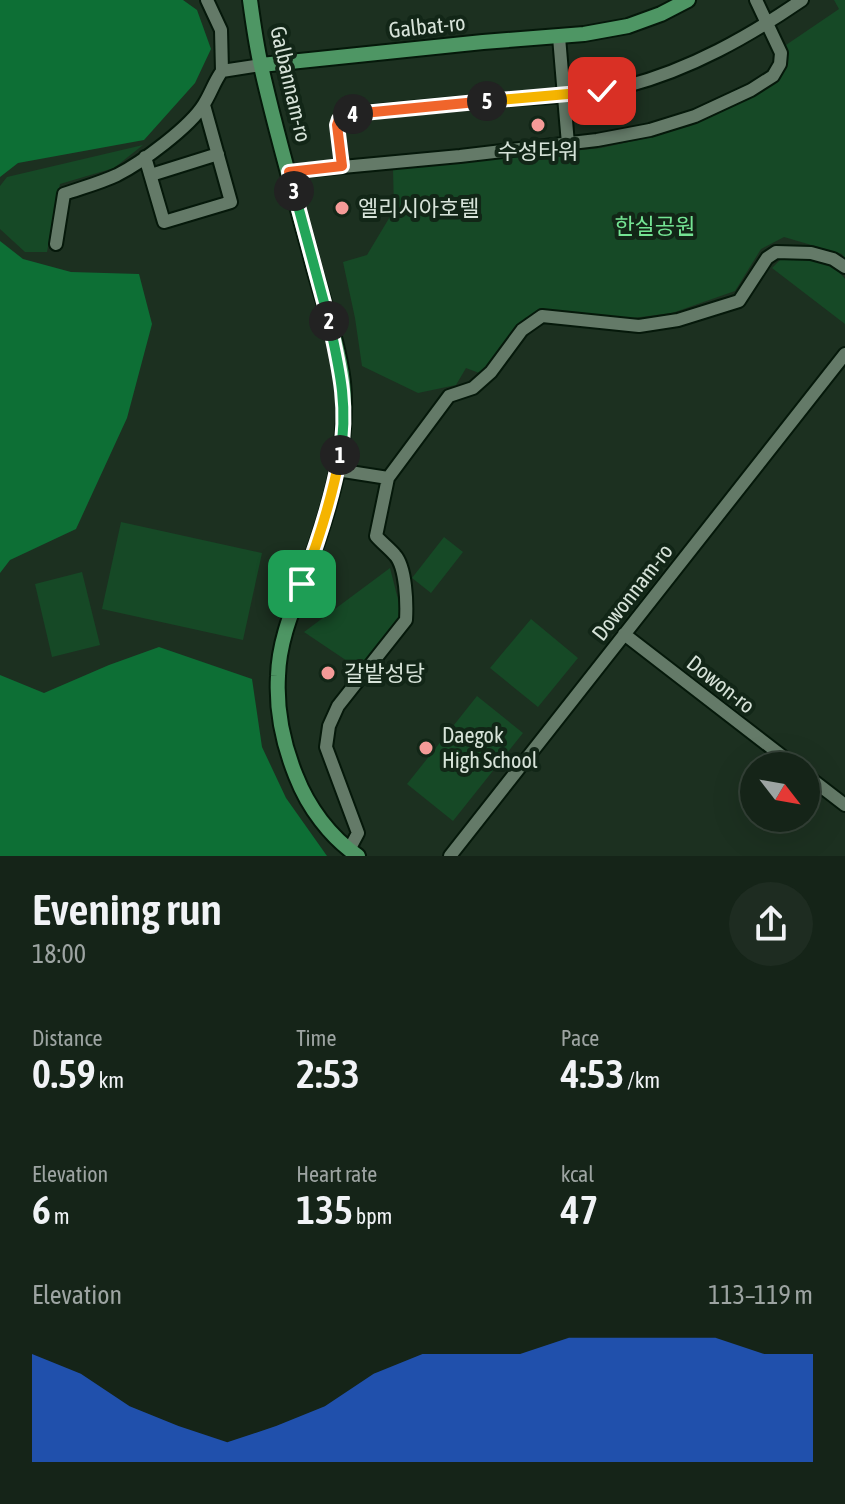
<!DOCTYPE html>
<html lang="en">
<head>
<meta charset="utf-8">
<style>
	:root { --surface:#152418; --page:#1e2c21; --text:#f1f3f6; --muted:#9da4a2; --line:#344137; --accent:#2563eb }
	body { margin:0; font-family:"Asap Condensed","Noto Sans KR",sans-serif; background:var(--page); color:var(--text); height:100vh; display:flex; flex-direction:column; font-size:30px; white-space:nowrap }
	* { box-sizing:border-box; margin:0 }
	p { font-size:26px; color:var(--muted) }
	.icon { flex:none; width:44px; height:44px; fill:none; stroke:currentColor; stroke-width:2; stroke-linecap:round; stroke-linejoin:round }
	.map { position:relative; height:856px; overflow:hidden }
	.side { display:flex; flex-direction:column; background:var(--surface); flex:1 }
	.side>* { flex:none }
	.needle { width:52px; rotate:121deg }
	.fabs { position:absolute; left:740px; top:752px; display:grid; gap:16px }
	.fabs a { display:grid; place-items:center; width:80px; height:80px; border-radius:50%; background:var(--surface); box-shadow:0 8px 32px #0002,0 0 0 2px var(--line); font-size:40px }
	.pin { position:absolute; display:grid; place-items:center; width:68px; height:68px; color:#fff; margin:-34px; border-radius:16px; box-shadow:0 4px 12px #0006 }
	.km { position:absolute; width:40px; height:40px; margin:-20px; border-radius:50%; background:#222; color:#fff; font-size:22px; line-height:40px; text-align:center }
	.round { display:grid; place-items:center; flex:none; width:84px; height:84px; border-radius:42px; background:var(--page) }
	.overview { display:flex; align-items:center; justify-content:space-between; height:136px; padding:0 32px }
	h1 { font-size:44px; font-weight:600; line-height:60px }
	.metrics { display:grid; grid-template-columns:repeat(3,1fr); gap:12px; height:136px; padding:8px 32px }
	.metrics div { display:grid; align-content:center }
	.metrics b { font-size:40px; font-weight:600 }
	.metrics small { font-size:22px; font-weight:400 }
	.metrics p { font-size:22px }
	.chart { height:224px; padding:16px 32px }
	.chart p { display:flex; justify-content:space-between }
	.chart svg { width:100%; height:144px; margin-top:8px; fill:var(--accent); opacity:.7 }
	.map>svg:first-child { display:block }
</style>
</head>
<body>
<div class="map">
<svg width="845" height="856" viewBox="0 0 845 856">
	<rect width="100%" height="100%" fill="#1c3020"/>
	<path fill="#164926" d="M834,0H845V258L842,254L784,237L761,249L735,291L672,313L633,318L545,310L525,318L482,374L466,368L456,385L418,393L362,366L355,318L343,262L367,255L394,210L393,169L601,148L647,138L690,126L778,80L787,63L786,45L839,9Z
		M143,145L114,168L60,184L47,252H25L0,229V186L7,177Z
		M782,258C802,259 833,260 845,279V324L772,268Z
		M121,522L262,553L243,640L102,609Z
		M444,537L463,552L431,593L412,578Z
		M390,568L401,611L400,616L359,669L304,632Z
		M82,572L100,645L52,657L35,584Z
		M531,619L578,658L538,707L490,668Z
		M477,696L523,733L453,821L407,784Z"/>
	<path fill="#0d6f35" d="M0,0H183L197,10L211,49L195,83L144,140L18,163L0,177Z
		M0,241L23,259L71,272L139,274L152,324L127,418L76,529L10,560L0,573Z
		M159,647L252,679L262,747L286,798L327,856H0V675L44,693L109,665Z"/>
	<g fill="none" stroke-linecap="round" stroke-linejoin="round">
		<defs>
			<path id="minor" d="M207,0L221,30L222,71
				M559,37L568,144
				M145,157L164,222L231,202L204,105
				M342,166L337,125L339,119L348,114C399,109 449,104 500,100C542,97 586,97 627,86C691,69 748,37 802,0
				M289,172L460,156L597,140L650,130L695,116L751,90L773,76L780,64L781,53L756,0
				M151,175L218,154
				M56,244L64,194C81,188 100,183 117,175C141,163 190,127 204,104C211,93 214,82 222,71L261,65
				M337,470L388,478
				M624,634L795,766
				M806,775L845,805
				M349,850L358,833L326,747L329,726L338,706L406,620C407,603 406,567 395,555C389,548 382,543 376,536L388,478L449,396L473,388L491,372L522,330L542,316L639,326L678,320L739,301L767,258L776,252L811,253L833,259L845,267
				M450,856L845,354"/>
			<path id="major" d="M250,0C253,22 256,44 261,66C275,129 293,191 310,253C320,294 338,340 343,382C349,443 331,504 311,560C298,598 279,635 278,676C276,710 283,744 296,776C308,807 330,837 358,856
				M261,65L483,42L584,34L628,26L661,14L688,0"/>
		</defs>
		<use href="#minor" stroke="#05180a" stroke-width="16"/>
		<use href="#major" stroke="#05180a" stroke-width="18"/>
		<use href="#minor" stroke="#647a68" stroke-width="12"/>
		<use href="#major" stroke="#4e9664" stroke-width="14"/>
	</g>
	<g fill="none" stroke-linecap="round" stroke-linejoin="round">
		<defs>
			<path id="split-1" d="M302,584C318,542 332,499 340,455"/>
			<path id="split-2" d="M329,321C339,367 349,407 340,455"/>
			<path id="split-3" d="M294,191L329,321"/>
			<path id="split-4" d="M294,191L289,172L342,166L337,125L339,119L353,114"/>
			<path id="split-5" d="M353,114L487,101"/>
			<path id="split-6" d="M487,101L602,91"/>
		</defs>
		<use href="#split-1" stroke="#fff" stroke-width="16"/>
		<use href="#split-2" stroke="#fff" stroke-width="16"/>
		<use href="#split-3" stroke="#fff" stroke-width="16"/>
		<use href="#split-4" stroke="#fff" stroke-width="16"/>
		<use href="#split-5" stroke="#fff" stroke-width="16"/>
		<use href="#split-6" stroke="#fff" stroke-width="16"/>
		<use href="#split-1" stroke="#f5b400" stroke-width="10"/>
		<use href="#split-2" stroke="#22a559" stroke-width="10"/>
		<use href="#split-3" stroke="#22a559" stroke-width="10"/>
		<use href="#split-4" stroke="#f0652b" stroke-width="10"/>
		<use href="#split-5" stroke="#f0652b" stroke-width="10"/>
		<use href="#split-6" stroke="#f5b400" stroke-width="10"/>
	</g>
	<g fill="#f59b98" stroke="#122617" stroke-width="3">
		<circle cx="538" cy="125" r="8"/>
		<circle cx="342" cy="208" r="8"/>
		<circle cx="328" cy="673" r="8"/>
		<circle cx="426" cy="748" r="8"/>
	</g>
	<g text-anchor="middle" stroke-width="8" stroke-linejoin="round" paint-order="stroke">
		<g font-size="22" fill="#d7e3d9" stroke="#122617">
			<text transform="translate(427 26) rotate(-6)" y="8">Galbat-ro</text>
			<text transform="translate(291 84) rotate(77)" y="8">Galbannam-ro</text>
			<text transform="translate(632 592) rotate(-52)" y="8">Dowonnam-ro</text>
			<text transform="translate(721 684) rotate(38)" y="8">Dowon-ro</text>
		</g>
		<g font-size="22" fill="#d7e3d9" stroke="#122617" text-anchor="start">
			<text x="538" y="159" text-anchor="middle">수성타워</text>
			<text x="358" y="216">엘리시아호텔</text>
			<text x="344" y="681">갈밭성당</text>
			<text x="442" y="743">Daegok<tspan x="442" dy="25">High School</tspan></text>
		</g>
		<g font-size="22" fill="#74e393" stroke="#122617">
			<text x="655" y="234">한실공원</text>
		</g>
	</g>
</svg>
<div class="fabs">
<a><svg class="needle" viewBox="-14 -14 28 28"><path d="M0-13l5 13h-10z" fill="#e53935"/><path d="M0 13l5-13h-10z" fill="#9da4a2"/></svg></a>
</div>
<div class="pin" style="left:302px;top:584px;background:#1e9e55"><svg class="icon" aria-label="arrive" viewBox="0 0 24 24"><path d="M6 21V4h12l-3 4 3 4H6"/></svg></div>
<div class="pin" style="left:602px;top:91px;background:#d93025"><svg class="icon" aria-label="check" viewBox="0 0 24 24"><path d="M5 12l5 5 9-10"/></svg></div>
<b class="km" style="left:340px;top:455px">1</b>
<b class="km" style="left:329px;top:321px">2</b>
<b class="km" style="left:294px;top:191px">3</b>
<b class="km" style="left:353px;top:114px">4</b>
<b class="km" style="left:487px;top:101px">5</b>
</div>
<section class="side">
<div class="overview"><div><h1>Evening run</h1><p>18:00</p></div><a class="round"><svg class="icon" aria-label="share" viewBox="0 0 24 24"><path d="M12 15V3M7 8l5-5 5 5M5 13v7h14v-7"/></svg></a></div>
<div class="metrics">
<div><p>Distance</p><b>0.59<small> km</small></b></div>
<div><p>Time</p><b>2:53</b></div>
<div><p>Pace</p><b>4:53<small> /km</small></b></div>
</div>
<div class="metrics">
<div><p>Elevation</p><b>6<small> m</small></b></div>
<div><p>Heart rate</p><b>135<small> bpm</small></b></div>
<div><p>kcal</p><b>47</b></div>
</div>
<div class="chart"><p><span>Elevation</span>113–119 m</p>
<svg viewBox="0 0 160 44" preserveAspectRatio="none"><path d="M0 44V11L10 17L20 27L30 33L40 38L50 33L60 27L70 17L80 11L90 11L100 11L110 6L120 6L130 6L140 6L150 11L160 11V44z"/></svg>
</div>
</section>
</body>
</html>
